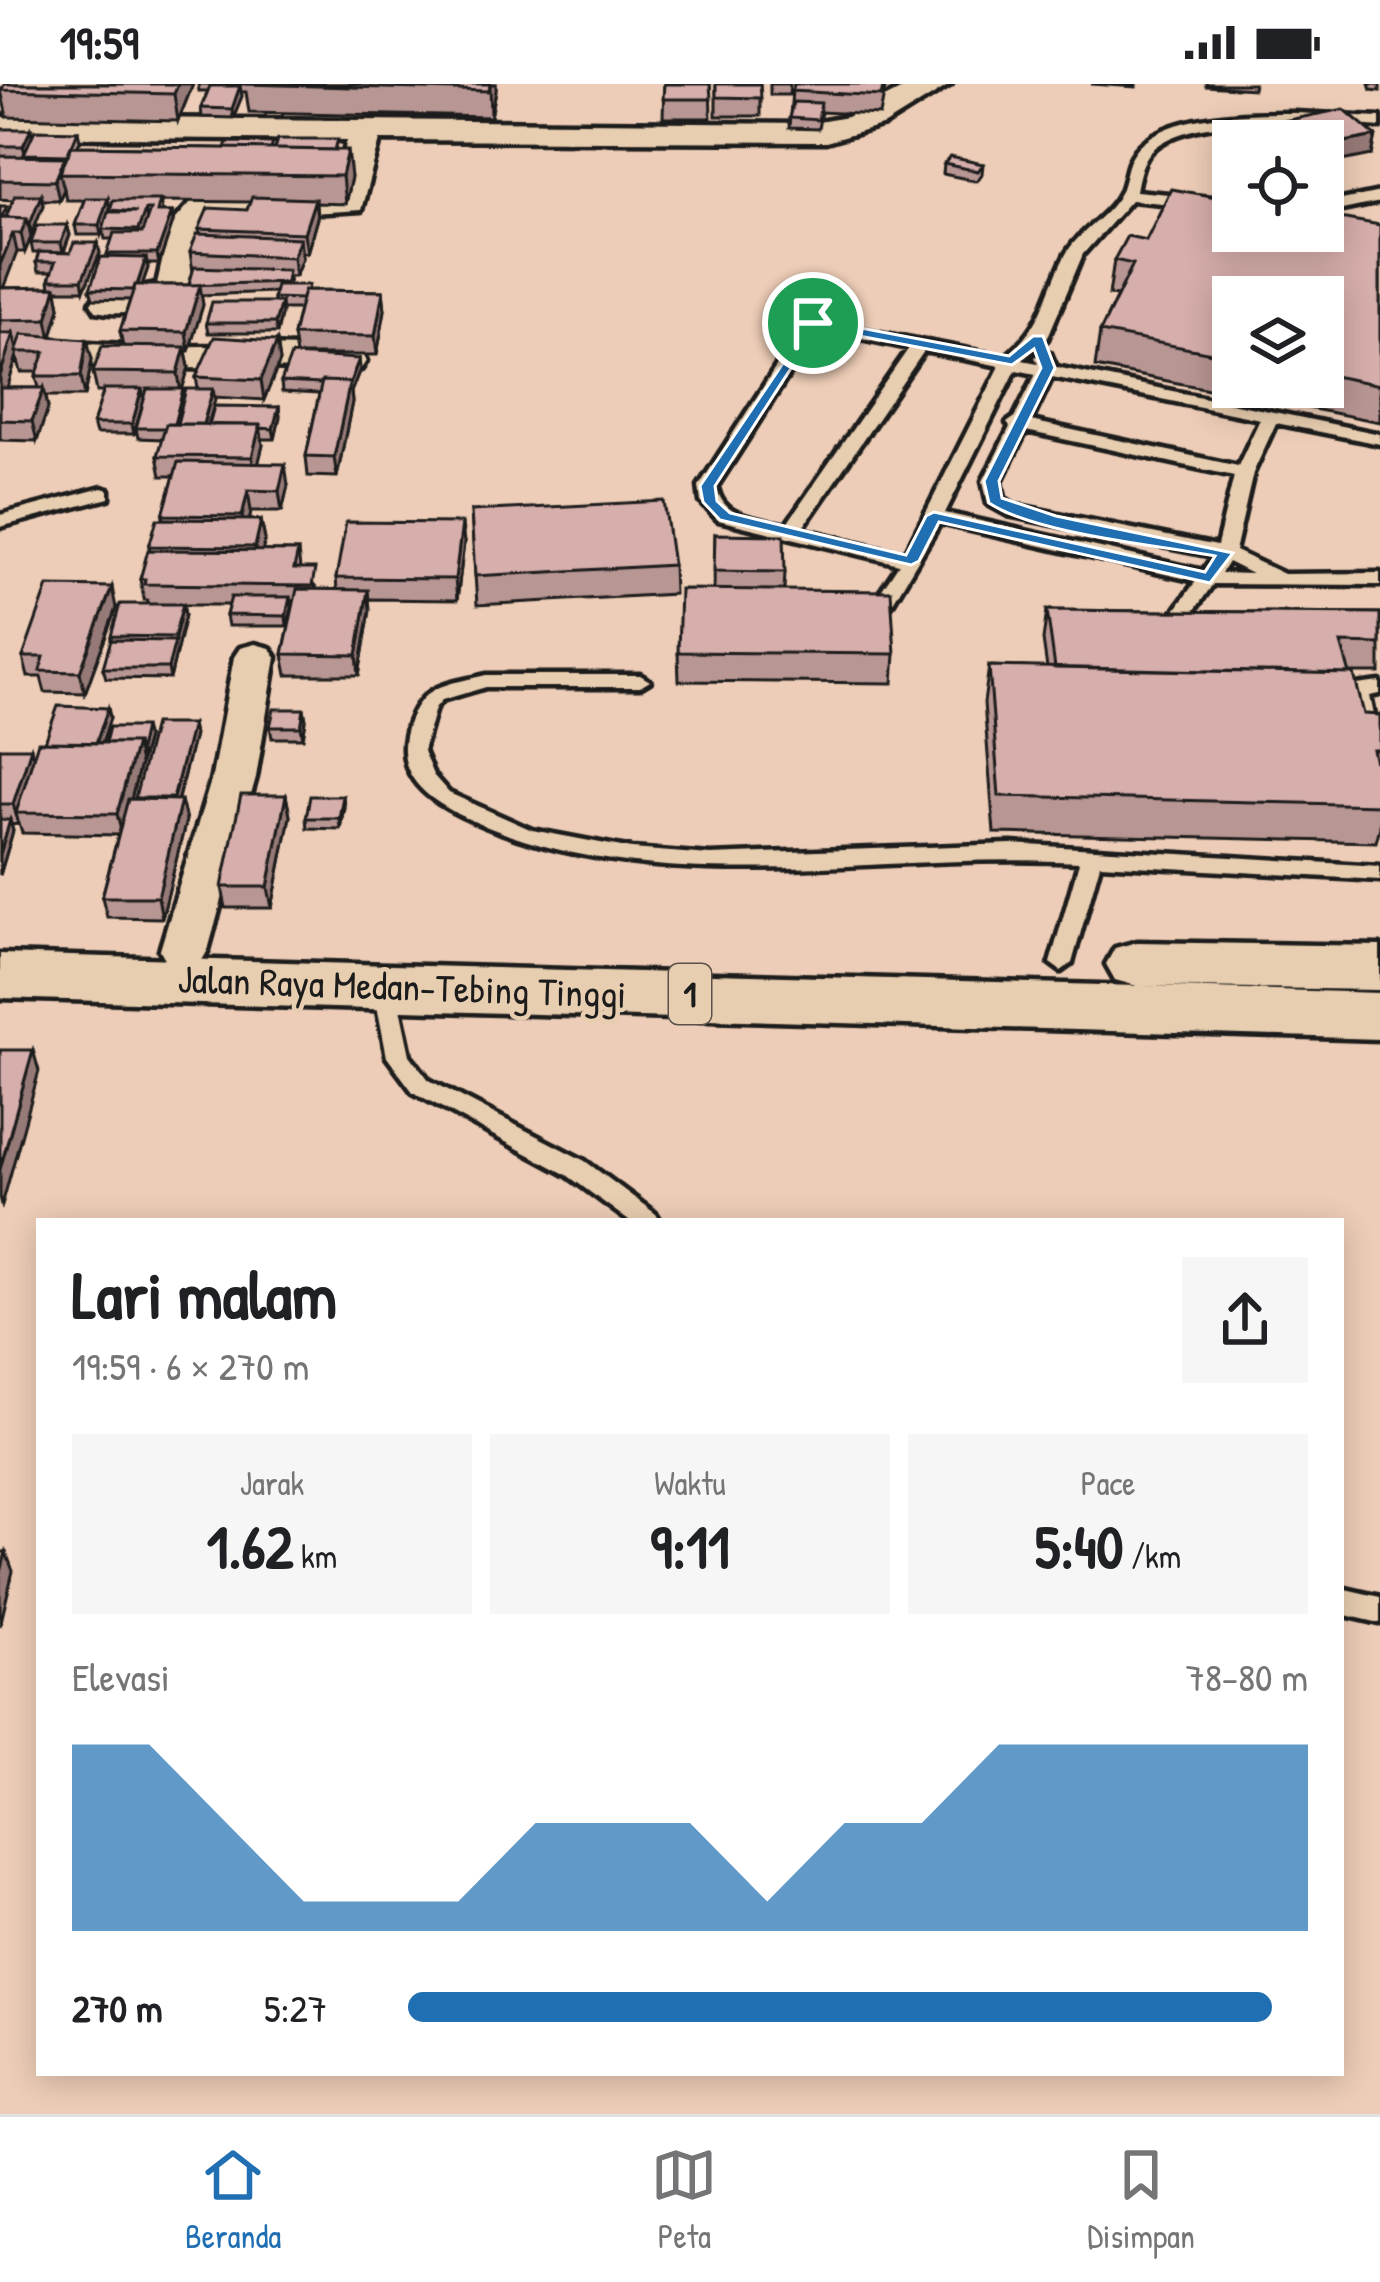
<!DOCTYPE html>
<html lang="id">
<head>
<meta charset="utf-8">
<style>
	:root { --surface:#fff; --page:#f6f6f6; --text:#202124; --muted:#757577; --line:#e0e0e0; --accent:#1f6fb2 }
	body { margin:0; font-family:"Patrick Hand",sans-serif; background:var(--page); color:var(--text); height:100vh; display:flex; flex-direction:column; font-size:45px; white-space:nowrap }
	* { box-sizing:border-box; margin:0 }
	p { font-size:39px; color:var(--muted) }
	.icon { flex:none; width:66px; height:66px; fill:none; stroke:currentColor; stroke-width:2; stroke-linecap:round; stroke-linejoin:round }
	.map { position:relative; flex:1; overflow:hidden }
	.side { position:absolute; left:36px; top:1134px; width:1308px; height:858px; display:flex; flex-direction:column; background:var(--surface); border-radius:0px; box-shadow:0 6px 30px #0003 }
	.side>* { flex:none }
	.fabs { position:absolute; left:1212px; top:36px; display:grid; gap:24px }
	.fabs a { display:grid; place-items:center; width:132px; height:132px; border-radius:0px; background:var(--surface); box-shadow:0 6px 30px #0003; font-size:60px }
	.pin { position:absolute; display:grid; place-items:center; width:102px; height:102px; color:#fff; margin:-51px; border:6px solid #fff; border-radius:50%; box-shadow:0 3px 12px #0007 }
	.round { display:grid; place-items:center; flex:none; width:126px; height:126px; border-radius:0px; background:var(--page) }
	.head { display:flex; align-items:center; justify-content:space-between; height:204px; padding:0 36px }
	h1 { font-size:66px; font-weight:800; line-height:90px }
	.figures { display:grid; grid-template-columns:repeat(3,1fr); gap:18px; height:204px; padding:12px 36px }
	.figures div { display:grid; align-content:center; border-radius:0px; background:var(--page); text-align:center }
	.figures b { font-size:60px; font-weight:800 }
	.figures small { font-size:33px; font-weight:400 }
	.figures p { font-size:33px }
	.chart { height:336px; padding:24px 36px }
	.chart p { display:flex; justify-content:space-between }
	.chart svg { width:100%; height:216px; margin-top:12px; fill:var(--accent); opacity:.7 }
	ul { padding:0 36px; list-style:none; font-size:39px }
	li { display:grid; grid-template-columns:192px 144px 1fr; align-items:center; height:90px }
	li i { height:30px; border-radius:15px; background:var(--accent) }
	.status { display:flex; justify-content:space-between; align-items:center; height:84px; padding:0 60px; background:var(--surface); direction:ltr }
	.status svg { height:33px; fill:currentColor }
	.tabs { display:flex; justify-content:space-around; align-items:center; height:168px; border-top:3px solid var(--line); background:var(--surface); font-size:33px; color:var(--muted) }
	.tabs a { display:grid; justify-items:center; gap:6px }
	.tabs .current { color:var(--accent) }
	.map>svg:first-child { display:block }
</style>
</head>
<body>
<div class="status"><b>19:59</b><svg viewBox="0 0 49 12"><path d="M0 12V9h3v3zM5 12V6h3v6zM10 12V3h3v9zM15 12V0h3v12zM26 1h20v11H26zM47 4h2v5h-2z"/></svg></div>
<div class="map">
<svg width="1380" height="2030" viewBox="0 0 1380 2030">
	<rect width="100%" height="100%" fill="#edcdb7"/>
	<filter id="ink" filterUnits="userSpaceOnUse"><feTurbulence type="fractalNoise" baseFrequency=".00833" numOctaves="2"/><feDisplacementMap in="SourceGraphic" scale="24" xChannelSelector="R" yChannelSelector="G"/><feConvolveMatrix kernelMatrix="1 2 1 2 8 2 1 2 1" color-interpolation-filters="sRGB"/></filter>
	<g filter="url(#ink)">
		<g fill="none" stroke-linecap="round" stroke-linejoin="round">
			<defs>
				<path id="lane" d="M1294,29L1380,33V43C1327,39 1184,25 1148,71C1141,81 1138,95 1136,107L1233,116V126L1131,116L1083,170L1047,255L1022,276L1038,279L1035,273L1044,268L1050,269L1056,283L1380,350V360L1276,339L1253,389L1235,467L1284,490L1380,489V501L1213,500L1190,533L1183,535L1173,529L1196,497L940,439L890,523L883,525L873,519L899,480L718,436L701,418L699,402L807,235L1005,273C1045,240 1043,215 1065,172C1078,147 1108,133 1120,109C1127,95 1125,80 1136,66C1166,29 1250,29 1294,29ZM818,245L909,264L786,441C759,435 721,435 717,402ZM924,267L1000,282L905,470L802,445ZM1016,286L1036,290L1014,334L1007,339L1010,343L983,397L988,420L1008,431L1213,472L1203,487L945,429ZM1052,293L1260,335L1238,382L1031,337ZM1026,347L1234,392L1217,462L1014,421L1004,414L1001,397ZM1228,478L1252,490L1221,489Z
					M1380,108V118L1323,130V120Z
					M102,404L109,406V414L0,443V431Z
					M486,591H640L650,597L640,603H486L442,616L435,624L423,667L433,691L449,709L532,746L632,765L710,771L1011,760L1380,782V796L1100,780L1072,879L1061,887L1050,879L1079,778C877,766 662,821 471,736C430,718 391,692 408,641C422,599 447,601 486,591Z
					M1380,598V610L1370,612L1376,641L1366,648L1359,646L1350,612L1357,601Z
					M384,893L395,901L410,971L429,996L585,1077L656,1130L660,1137H629L567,1091L413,1008L387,973L373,901Z
					M1341,1504L1380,1513V1539L1341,1530Z"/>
				<path id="street" d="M912,0H951L885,41L826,58L380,56L361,126L212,135C192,155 200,190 185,215C155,224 127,234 96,227L91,219L96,211L157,200L170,142L191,118L334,109L347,56L0,53V33L807,40L847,33Z
					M0,255C51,255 100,261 150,262C217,263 281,260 348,266L361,269L366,277L361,285L348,288C281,282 217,285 150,284C100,283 51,277 0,277Z
					M255,560L270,564L276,573L256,693L208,866L201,878L184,883L167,878L160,866L212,693L234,573L240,564Z"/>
				<path id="highway" d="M1137,858L1380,862V906L1141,902L1380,909V955L0,914V870L1137,902L1115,896L1106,880L1115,864Z"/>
			</defs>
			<use href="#lane" stroke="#1c1c1c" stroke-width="9"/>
			<use href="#street" stroke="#1c1c1c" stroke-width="9"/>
			<use href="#highway" stroke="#1c1c1c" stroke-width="9"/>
			<use href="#lane" fill="#e8ceb0" fill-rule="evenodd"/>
			<use href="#street" fill="#e8ceb0" fill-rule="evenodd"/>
			<use href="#highway" fill="#e8ceb0" fill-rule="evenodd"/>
		</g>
		<path fill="#b89693" stroke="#1c1c1c" stroke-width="3" fill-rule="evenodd" d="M5,0H193L178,37L7,33L1,6Z
			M198,0H496V6L491,33L249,28L246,8H241L242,12L233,34L202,33L201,24L208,7H199Z
			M664,0H710L711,34H663Z
			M716,0H760V32H716Z
			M770,0H790L789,11H770Z
			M886,0L880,31L821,28L818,45L789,44L792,7Z
			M1091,0H1136V3Z
			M1206,0H1254L1253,5L1206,2Z
			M1369,0H1380V7L1371,6Z
			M1268,40L1376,52L1372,71L1323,57H1264Z
			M0,45L32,53L78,47L80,56L78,62L338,66L351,93L345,120L316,119L317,134L307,169L302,168V174L295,192H289V201L310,206L383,207L385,226L377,271H296L293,251L299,225H282L277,249H208L206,239L273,218L274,208L201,211L203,221L189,267H186L189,283L182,305L184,312L198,305L196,293L277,257L280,277L264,316L215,313L208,341L279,323L280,333L275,355H262L263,361L258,380L288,401L282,427H251L249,436H261L265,456L262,467H298L300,485L317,505L337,506L336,494L464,459L457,516L369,515L370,526L359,591H287L283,570L293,522H291L287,542H228L226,531L229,521H183L185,531L170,595L106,594L103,584L111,556V552L148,520L147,516H144L140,495L150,466L149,462L164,435L163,431L174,392H161L157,372L162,355L138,354L136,344L134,350H96L93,340L104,308H97L93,288L123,262L120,247L130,216L93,215L90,205L108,174L112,155H105L103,146L101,151H77L75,141L84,116H66L64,105L59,116H42L43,121L32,149H30L31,153L25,168H17L3,204L50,203L49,196L51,188H38L36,178L39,169H33L31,159L67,141L70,151L64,169H70L98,159L100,169L84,206H57L60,223L52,252L92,275L85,312H46L48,324L37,357L0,356V122L8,128L13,116L0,115ZM161,117L250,118L247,126L199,145L200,150L190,168L193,188L189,201H142L148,184L147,180H159L173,138L172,128H162ZM17,272L21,288H37L36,292L39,304H7Z
			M944,80H983L982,90L977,97L943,90Z
			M1380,141V338L1095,283L1100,248L1117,212L1109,211L1114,176L1146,156ZM1233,213H1323V303H1233Z
			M359,275L360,285L351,308L352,318L337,393L308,392L306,372L319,310L282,308L281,298Z
			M471,427L673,481L674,510L477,521Z
			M715,450L785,488L784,506L895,570L893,599L679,597L678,568L714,505Z
			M116,524L85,609L45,608L41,593H28L23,573Z
			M1047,526L1380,529V589H1349L1364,630L1380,631V743L1376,758L994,749L984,619L989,582L1047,584L1043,556Z
			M108,624L110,634L102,659L147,654L131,715H135L192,640L194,651L178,715L186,736L162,834L107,833L102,813L118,751L22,749L19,740L11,741L13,747L0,791V664L33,673L45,658Z
			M304,625L306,636L303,654H272L270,643Z
			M286,711L290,732L272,824H226L222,803Z
			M343,712L344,723L340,745L307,744L306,734Z"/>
		<path fill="#967a78" stroke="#1c1c1c" stroke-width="3" d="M178,0H193L178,37L174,10Z
			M490,0H496V6L491,33Z
			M240,2L242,12L233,34L232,25Z
			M31,45L33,55L26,72L23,62Z
			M1376,52L1372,71L1323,81V62Z
			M348,66L351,93L345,120L342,92Z
			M65,73L60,89L64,105L59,116L55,97Z
			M41,111L43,121L32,149L30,139Z
			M108,114L110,124L101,151L99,141Z
			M315,115L317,134L307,169L304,149Z
			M145,126L147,136L140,156L138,146Z
			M172,128L173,138L159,180L157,170Z
			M27,134L31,153L25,168L21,149Z
			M67,141L70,151L63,169L61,159Z
			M13,149L17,168L1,210L0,181Z
			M300,154L302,174L295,192L293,173Z
			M98,159L100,169L84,206L82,196Z
			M146,174L148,184L137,216L136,206Z
			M200,201L203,221L189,267L186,248Z
			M56,203L60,223L51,255L47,235Z
			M383,207L385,226L377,271L375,252Z
			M281,218L282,228L277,249L275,239Z
			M13,249L18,268L3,319L0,308V292Z
			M87,255L92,275L85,312L81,292Z
			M277,257L280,277L264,316L261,296Z
			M185,263L189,283L181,309L178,289Z
			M359,275L360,285L351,308L352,318L337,393L334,373L349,303Z
			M44,304L48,324L37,357L32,337Z
			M142,305L144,316L134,350L132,340Z
			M213,305L215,316L204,356L202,345Z
			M279,323L280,333L275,355L273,345Z
			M260,341L263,361L255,393L252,373Z
			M285,380L288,401L282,427L279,407Z
			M248,406L251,427L246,453L242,432Z
			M261,436L265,456L258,484L255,463Z
			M462,439L464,459L457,516L455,495Z
			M112,503L116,524L85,609L80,588Z
			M368,506L370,526L359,591L357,571Z
			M290,513L292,524L287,542L286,532Z
			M183,520L185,531L170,595L168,584Z
			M108,624L110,634L98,671L96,660Z
			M304,625L306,636L303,654L301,643Z
			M192,640L194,651L175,725L173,714Z
			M144,643L147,654L141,676L139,666Z
			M136,659L140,680L122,751L117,730Z
			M31,664L36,685L16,729L19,741L13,720Z
			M286,711L290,732L272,824L268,803Z
			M343,712L344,723L340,745L339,734Z
			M181,716L186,736L162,834L158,813Z
			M10,736L13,747L0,791V770Z
			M33,966L39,987L2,1121L0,1113V1085Z
			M6,1468L13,1487L0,1542V1492Z"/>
		<path fill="#d6aeab" stroke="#1c1c1c" stroke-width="3" d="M5,0H178L174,10L1,6Z
			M246,0H490L489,7Z
			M664,0H710L711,15H663Z
			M716,0H760L761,14L716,13Z
			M794,0H884L881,12L792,7Z
			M210,2H240L232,25L201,24Z
			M793,18L821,19L818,36L789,34Z
			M1344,25L1376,52L1323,62V57H1287L1268,40Z
			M0,45H31L23,62H0Z
			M35,46L78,47L68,71L24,70Z
			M278,55H338L335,66L275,65Z
			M227,58L273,59L271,65L225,64Z
			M71,62L348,66L342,92L60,89Z
			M0,72L65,73L55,97L0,96Z
			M950,73L983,80L978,87L944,80Z
			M1171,105L1233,116V147H1323V131L1380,141V301L1323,290V213H1233V273L1100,248L1133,180L1114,176L1127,152L1146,156Z
			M15,111H41L30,139H28L27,134L6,133Z
			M252,113L315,115L304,149L199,145L208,124L247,126Z
			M85,114H108L99,141H75Z
			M113,116H160L157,128H172L157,170H107L114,149H142L150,126H145L138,146L103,145L108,128H137L110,126Z
			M0,122H7L2,133H0Z
			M0,133L27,134L21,149H13L0,181Z
			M37,141H67L61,159H31Z
			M197,150L300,154L293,173L190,168Z
			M74,159H98L82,196H49L55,178H36L39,168L70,169Z
			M101,173L146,174L137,201H135L134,206L90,205Z
			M194,183L288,186L286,198L189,201Z
			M135,201H200L186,248L120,247Z
			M276,201H309L308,206H304L302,215L273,214Z
			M56,203L47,235L0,236V204Z
			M304,206L383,207L375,252L293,251Z
			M212,218H281L275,239H206Z
			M0,249H13L0,292Z
			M22,250L87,255L81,292H36L45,268H16Z
			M214,253L277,257L261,296L196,293Z
			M102,262L185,263L178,289L93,288Z
			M291,271L359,275L350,298L322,297L321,300L281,298Z
			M322,297L350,298L334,373L306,372Z
			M0,304H44L32,337L0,336Z
			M104,305H142L132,340H93Z
			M147,305H183L174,340H166L165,344H136Z
			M186,305H213L203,340H177Z
			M214,322L279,323L273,345L259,344L260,341H209Z
			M166,340L260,341L252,373L157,372Z
			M178,378L285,380L279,407L248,406L242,432L163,431Z
			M664,417L673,481L475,492L471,427Z
			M157,435L261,436L255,463L149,462Z
			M346,438L462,439L455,495L336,494Z
			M715,450L784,451L785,488L714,487Z
			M148,466L298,467L294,485H315L312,502L144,500L145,495H140Z
			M48,502L112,503L80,588L40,587L44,573H23Z
			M297,505L368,506L357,571L283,570Z
			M680,505L891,507L895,570L678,568Z
			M231,513H290L286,532L226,531Z
			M120,520H183L174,553L111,552Z
			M1047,526L1380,529V560L1341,559L1350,590L1055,584Z
			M111,556L175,557L168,584H103Z
			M989,582L1354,590L1364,630L1380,631V666H1373L1380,696V721L999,712Z
			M58,622L108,624L96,659L45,658Z
			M274,625H304L301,643H270Z
			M154,640H192L173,714H135Z
			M109,643H144L139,666L137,665L136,659H105Z
			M38,658L136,659L117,730L16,729Z
			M0,664H31L13,720H0Z
			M241,711H286L268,803H222Z
			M310,712H343L339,734H306Z
			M128,715L181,716L158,813H102Z
			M0,736H10L0,770Z
			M0,966H33L0,1085Z
			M0,1468H6L0,1492Z"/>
	</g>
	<path fill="#1f6fb2" stroke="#fff" stroke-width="3" fill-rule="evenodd" d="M813,235L1009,272L1033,252H1043L1055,284L999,397L1002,414L1056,432L1233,469L1210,499L939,438L919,477L911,481L720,436L703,418L700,402ZM817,244L1012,281L1034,265L1041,284L984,397L989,419C1036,450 1157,461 1215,472L1205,488L934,428L926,432L906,471L730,429L717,417L715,402Z"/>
	<g text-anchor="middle" stroke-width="9" stroke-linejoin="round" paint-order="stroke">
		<rect fill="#e8ceb0" stroke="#595148" stroke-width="3" x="669" y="880" width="42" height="60" rx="9"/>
		<g font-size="36" font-weight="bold" fill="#1c1c1c">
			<text x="690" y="923">1</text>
		</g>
		<g font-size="39" fill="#1c1c1c" stroke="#e8ceb0">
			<text transform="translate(402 902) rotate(2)" y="14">Jalan Raya Medan-Tebing Tinggi</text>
		</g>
	</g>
</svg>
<div class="fabs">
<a><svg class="icon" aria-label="locate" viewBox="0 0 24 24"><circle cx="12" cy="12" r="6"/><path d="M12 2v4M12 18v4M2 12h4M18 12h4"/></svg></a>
<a><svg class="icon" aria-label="layers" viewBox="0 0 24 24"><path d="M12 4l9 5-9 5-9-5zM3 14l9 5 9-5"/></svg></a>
</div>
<div class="pin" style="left:813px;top:239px;background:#1e9e55"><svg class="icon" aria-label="arrive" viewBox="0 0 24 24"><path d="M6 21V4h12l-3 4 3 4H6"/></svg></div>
<section class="side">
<div class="head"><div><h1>Lari malam</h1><p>19:59 · 6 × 270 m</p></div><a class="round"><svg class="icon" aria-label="share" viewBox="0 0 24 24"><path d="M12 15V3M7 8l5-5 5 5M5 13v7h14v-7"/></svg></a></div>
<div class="figures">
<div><p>Jarak</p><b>1.62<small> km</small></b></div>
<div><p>Waktu</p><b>9:11</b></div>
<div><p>Pace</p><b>5:40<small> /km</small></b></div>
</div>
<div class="chart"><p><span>Elevasi</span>78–80 m</p>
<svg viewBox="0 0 160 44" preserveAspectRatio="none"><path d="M0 44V6L10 6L20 22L30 38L40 38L50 38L60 22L70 22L80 22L90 38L100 22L110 22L120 6L130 6L140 6L150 6L160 6V44z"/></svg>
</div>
<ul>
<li><b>270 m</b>5:27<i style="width:96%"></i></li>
</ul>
</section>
</div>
<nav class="tabs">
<a class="current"><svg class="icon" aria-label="home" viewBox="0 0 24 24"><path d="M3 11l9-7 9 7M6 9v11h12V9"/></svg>Beranda</a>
<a><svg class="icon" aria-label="map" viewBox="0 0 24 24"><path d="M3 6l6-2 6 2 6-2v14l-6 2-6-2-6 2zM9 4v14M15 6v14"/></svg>Peta</a>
<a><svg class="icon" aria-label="saved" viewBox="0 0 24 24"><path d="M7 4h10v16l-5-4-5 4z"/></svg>Disimpan</a>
</nav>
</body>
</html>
